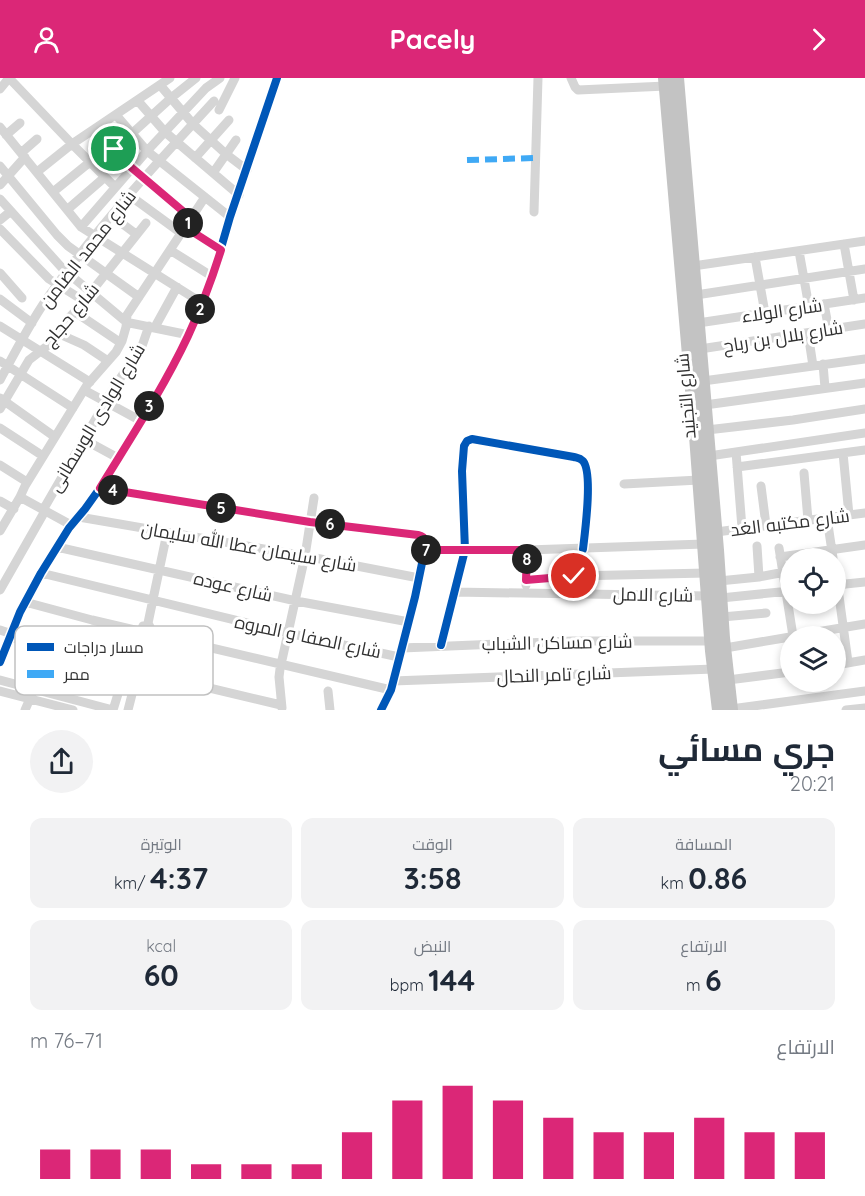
<!DOCTYPE html>
<html lang="ar">
<head>
<meta charset="utf-8">
<style>
	:root { --surface:#fff; --page:#f2f2f3; --text:#1f2937; --muted:#747a83; --accent:#db2777 }
	body { margin:0; font-family:Quicksand,Cairo,sans-serif; background:var(--page); color:var(--text); direction:rtl; height:100vh; display:flex; flex-direction:column; font-size:22px; white-space:nowrap }
	* { box-sizing:border-box; margin:0 }
	p { font-size:20px; color:var(--muted) }
	.icon { flex:none; width:33px; height:33px; fill:none; stroke:currentColor; stroke-width:2; stroke-linecap:round; stroke-linejoin:round }
	.map { position:relative; height:632px; overflow:hidden; direction:ltr }
	.drawer { display:flex; flex-direction:column; background:var(--surface); flex:1 }
	.drawer>* { flex:none }
	.buttons { position:absolute; left:780px; top:470px; display:grid; gap:12px }
	.buttons a { display:grid; place-items:center; width:66px; height:66px; border-radius:50%; background:var(--surface); box-shadow:0 3px 9px #0003; font-size:30px }
	.pin { position:absolute; display:grid; place-items:center; width:51px; height:51px; color:#fff; margin:-26px; border:3px solid #fff; border-radius:50%; box-shadow:0 2px 6px #0007 }
	.km { position:absolute; width:30px; height:30px; margin:-15px; border-radius:50%; background:#222; color:#fff; font-size:16px; line-height:30px; text-align:center }
	.round { display:grid; place-items:center; flex:none; width:63px; height:63px; border-radius:32px; background:var(--page) }
	.summary { display:flex; align-items:center; justify-content:space-between; height:102px; padding:0 30px }
	h1 { font-size:33px; font-weight:700; line-height:45px }
	.figures { display:grid; grid-template-columns:repeat(3,1fr); gap:9px; height:102px; padding:6px 30px }
	.figures div { display:grid; align-content:center; border-radius:12px; background:var(--page); text-align:center }
	.figures b { font-size:30px; font-weight:700 }
	.figures small { font-size:16px; font-weight:400 }
	.figures p { font-size:16px }
	.chart { height:168px; padding:12px 30px }
	.chart p { display:flex; justify-content:space-between }
	.chart svg { width:100%; height:108px; margin-top:6px; stroke:var(--accent); stroke-width:6 }
	header { display:flex; justify-content:space-between; align-items:center; height:78px; padding:0 30px; background:var(--accent); color:#fff; font-size:27px; font-weight:700 }
	.map>svg:first-child { display:block }
</style>
</head>
<body>
<header><svg class="icon" aria-label="forward" viewBox="0 0 24 24"><path d="M9 5l7 7-7 7"/></svg>Pacely<svg class="icon" aria-label="person" viewBox="0 0 24 24"><circle cx="12" cy="8" r="4"/><path d="M4 21q1-7 8-7t8 7"/></svg></header>
<div class="map">
<svg width="865" height="632" viewBox="0 0 865 632">
	<rect width="100%" height="100%" fill="#fff"/>
	<g fill="none" stroke-linecap="round" stroke-linejoin="round">
		<path stroke="#d5d5d5" stroke-width="9" d="M9,0L72,66L115,109
			M571,0L575,9L578,12L666,8
			M160,7L193,46L226,76L247,92
			M0,11L9,0
			M138,23L165,54L239,117
			M219,32L235,0
			M116,37L147,73L230,139
			M0,49L81,149L202,225
			M95,51L132,90L191,140
			M6,57L20,45
			M21,75L37,61
			M195,80L229,42
			M0,88L57,157L68,168L139,219
			M95,89L171,20L196,0
			M37,94L72,66L170,0
			M213,95L236,62
			M0,107L25,79
			M53,114L90,84
			M129,117L181,155
			M0,121L63,191L124,242L130,245L189,257
			M68,131L105,99
			M534,134L538,0
			M112,138L136,156
			M0,142L11,133
			M81,149L147,73L206,10L220,0
			M185,149L221,172
			M0,151L49,201L84,223
			M844,166L854,222
			M170,172L213,199
			M799,173L809,229
			M755,179L765,235
			M693,188L865,163
			M0,195L22,220
			M696,217L865,191
			M0,221L32,245
			M824,226L829,252
			M75,234L121,265
			M698,245L865,220
			M0,248L90,304
			M155,249L177,209
			M57,255L84,267L108,283
			M808,255L813,288
			M700,271L865,246
			M0,283L73,330
			M823,286L825,310
			M0,302C16,273 31,242 51,215C99,147 157,85 214,23
			M703,303L865,281
			M84,312L141,343
			M0,320L55,359
			M705,327L865,305
			M0,331L29,282L51,265L66,243L80,228L146,145
			M0,350L43,378
			M707,352L793,342L865,331
			M83,361L118,380
			M736,374L742,450
			M843,375L849,437
			M709,378L865,355
			M0,387L27,404
			M737,389L865,372
			M804,395L808,442
			M624,406L699,402
			M761,408L766,447
			M100,410L310,444L418,457L423,459L426,466L415,519L391,612L381,632
			M20,419L71,447
			M0,423L14,431
			M43,432L113,311L142,268L149,248
			M79,439L305,478L419,500
			M827,440L833,480
			M0,453L20,419L25,408L87,307L116,274L122,263L126,249L127,237L205,119
			M716,454L865,435
			M757,468L759,499
			M57,469L296,523L409,544
			M779,470L793,558
			M425,472H527L704,466
			M780,479L865,467
			M41,495L288,555L399,579
			M836,496L848,584
			M526,502L574,498L706,495
			M719,503L759,499L790,493
			M526,507L527,472
			M836,507L865,504
			M0,512L45,433
			M454,514L708,518
			M721,520L790,513
			M25,524L92,542L391,612
			M722,539L766,535
			M0,552L12,556
			M793,558L865,546
			M11,559L138,593L281,627
			M441,567L465,472L462,393L464,368L467,363L472,361L574,379C578,380 580,380 583,383C593,395 585,454 583,471
			M402,570L573,563H711
			M725,570L790,559
			M0,584L20,534L41,495L69,450L85,431L100,410L134,355L179,277L190,254L210,208L230,139L277,0
			M836,587L865,582
			M0,602L113,632
			M728,602L790,594
			M393,603L714,591
			M0,613L73,632
			M328,613L330,632
			M282,630L279,599L280,591L305,478L314,420
			M731,631L865,613
			M25,632L32,616
			M113,632L126,590L143,548
			M128,632L138,593L150,555L151,551L148,545L167,455
			M846,632L865,630"/>
		<path stroke="#c3c3c3" stroke-width="14" d="M665,0L696,358L712,573L719,632
			M677,0L717,472L723,560L731,632"/>
		<path stroke="#3fa9f5" stroke-width="6" stroke-dasharray="12 6" stroke-linecap="butt" d="M467,82L536,80"/>
		<defs>
			<path id="cycleway" d="M100,410L310,444L418,457L423,459L426,466L415,519L391,612L381,632
				M441,567L465,472L462,393L464,368L467,363L472,361L574,379C578,380 580,380 583,383C593,395 585,454 583,471
				M0,584L20,534L41,495L69,450L85,431L100,410L134,355L179,277L190,254L210,208L230,139L277,0"/>
		</defs>
		<use href="#cycleway" stroke="#fff" stroke-width="11"/>
		<use href="#cycleway" stroke="#0057b8" stroke-width="8"/>
	</g>
	<g fill="none" stroke-linecap="round" stroke-linejoin="round">
		<defs>
			<path id="route" d="M114,71L132,90L191,140L185,149L221,172C212,201 201,230 188,258C163,311 130,361 100,410L310,444L418,457C427,459 426,465 425,472H527L526,502L574,498"/>
		</defs>
		<use href="#route" stroke="#fff" stroke-width="12"/>
		<use href="#route" stroke="#db2777" stroke-width="8"/>
	</g>
	<g text-anchor="middle" stroke-width="6" stroke-linejoin="round" paint-order="stroke">
		<g font-size="18" fill="#313131" stroke="#fff">
			<text transform="translate(88 171) rotate(-52)" y="6">شارع محمد الضامن</text>
			<text transform="translate(782 233) rotate(-8)" y="6">شارع الولاء</text>
			<text transform="translate(71 237) rotate(-50)" y="6">شارع حجاج</text>
			<text transform="translate(783 259) rotate(-9)" y="6">شارع بلال بن رباح</text>
			<text transform="translate(686 318) rotate(-95)" y="6">شارع التجنيد</text>
			<text transform="translate(97 340) rotate(-59)" y="6">شارع الوادى الوسطانى</text>
			<text transform="translate(790 445) rotate(-7)" y="6">شارع مكتبه الغد</text>
			<text transform="translate(249 469) rotate(10)" y="6">شارع سليمان عطا الله سليمان</text>
			<text transform="translate(233 509) rotate(13)" y="6">شارع عوده</text>
			<text transform="translate(653 517) rotate(1)" y="6">شارع الامل</text>
			<text transform="translate(308 559) rotate(12)" y="6">شارع الصفا و المروه</text>
			<text transform="translate(557 565) rotate(-1)" y="6">شارع مساكن الشباب</text>
			<text transform="translate(554 597) rotate(-2)" y="6">شارع تامر النحال</text>
		</g>
	</g>
	<rect x="15" y="548" width="198" height="69" rx="9" fill="#fff" stroke="#c1c1c1" stroke-width="1.5"/>
	<rect x="27" y="565" width="27" height="8" fill="#0057b8"/>
	<rect x="27" y="592" width="27" height="8" fill="#3fa9f5"/>
	<g font-size="16" fill="#313131">
		<text x="64" y="575">مسار دراجات</text>
		<text x="64" y="602">ممر</text>
	</g>
</svg>
<div class="buttons">
<a><svg class="icon" aria-label="locate" viewBox="0 0 24 24"><circle cx="12" cy="12" r="6"/><path d="M12 2v4M12 18v4M2 12h4M18 12h4"/></svg></a>
<a><svg class="icon" aria-label="layers" viewBox="0 0 24 24"><path d="M12 4l9 5-9 5-9-5zM3 14l9 5 9-5"/></svg></a>
</div>
<div class="pin" style="left:114px;top:71px;background:#1e9e55"><svg class="icon" aria-label="arrive" viewBox="0 0 24 24"><path d="M6 21V4h12l-3 4 3 4H6"/></svg></div>
<div class="pin" style="left:574px;top:498px;background:#d93025"><svg class="icon" aria-label="check" viewBox="0 0 24 24"><path d="M5 12l5 5 9-10"/></svg></div>
<b class="km" style="left:188px;top:145px">1</b>
<b class="km" style="left:200px;top:231px">2</b>
<b class="km" style="left:149px;top:328px">3</b>
<b class="km" style="left:113px;top:412px">4</b>
<b class="km" style="left:221px;top:430px">5</b>
<b class="km" style="left:330px;top:446px">6</b>
<b class="km" style="left:426px;top:472px">7</b>
<b class="km" style="left:527px;top:481px">8</b>
</div>
<section class="drawer">
<div class="summary"><div><h1>جري مسائي</h1><p>20:21</p></div><a class="round"><svg class="icon" aria-label="share" viewBox="0 0 24 24"><path d="M12 15V3M7 8l5-5 5 5M5 13v7h14v-7"/></svg></a></div>
<div class="figures">
<div><p>المسافة</p><b>0.86<small> km</small></b></div>
<div><p>الوقت</p><b>3:58</b></div>
<div><p>الوتيرة</p><b>4:37<small> /km</small></b></div>
</div>
<div class="figures">
<div><p>الارتفاع</p><b>6<small> m</small></b></div>
<div><p>النبض</p><b>144<small> bpm</small></b></div>
<div><p>kcal</p><b>60</b></div>
</div>
<div class="chart"><p><span>الارتفاع</span>71–76 m</p>
<svg viewBox="0 0 160 44" preserveAspectRatio="none"><path d="M5 44V32M15 44V32M25 44V32M35 44V38M45 44V38M55 44V38M65 44V25M75 44V12M85 44V6M95 44V12M105 44V19M115 44V25M125 44V25M135 44V19M145 44V25M155 44V25"/></svg>
</div>
</section>
</body>
</html>
